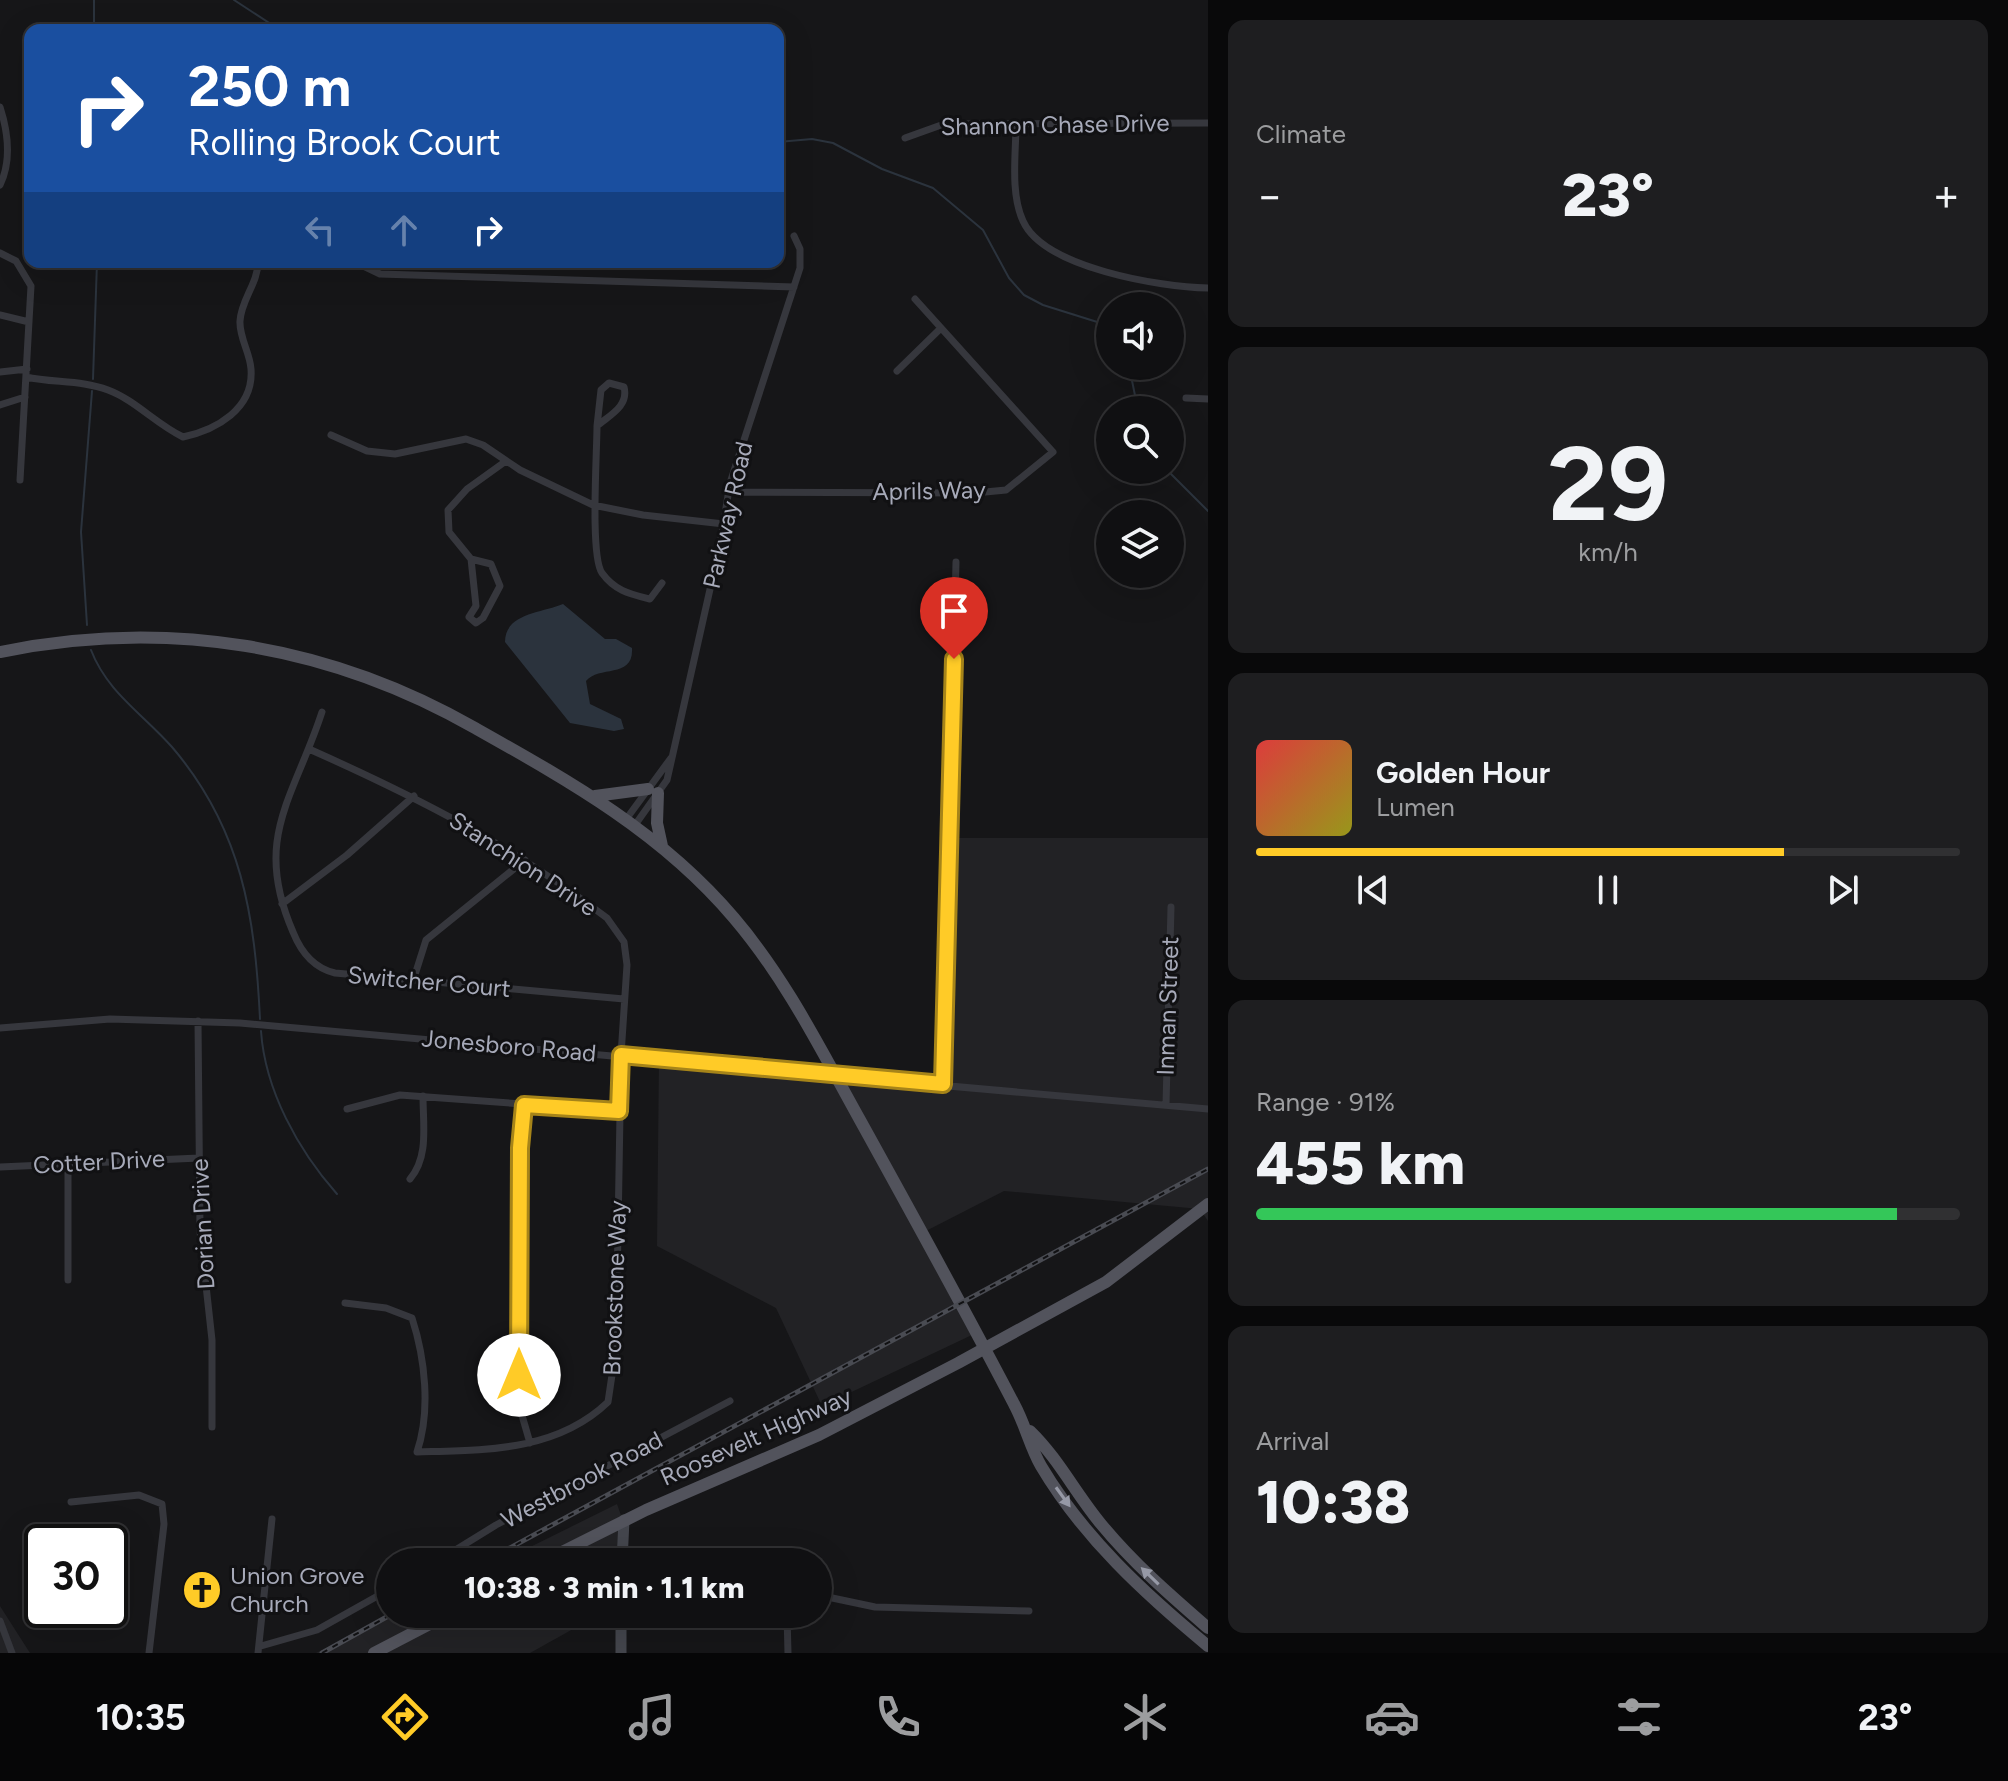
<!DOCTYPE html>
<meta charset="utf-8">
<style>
body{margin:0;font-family:Figtree,sans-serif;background:#1e1e20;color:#f1f3f6;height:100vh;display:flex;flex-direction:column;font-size:30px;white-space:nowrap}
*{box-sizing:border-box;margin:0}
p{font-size:26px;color:#9c9d9f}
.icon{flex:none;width:44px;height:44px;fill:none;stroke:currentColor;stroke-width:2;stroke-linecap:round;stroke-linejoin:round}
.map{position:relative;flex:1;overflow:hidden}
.sheet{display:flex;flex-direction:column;gap:20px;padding:20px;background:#09090a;width:800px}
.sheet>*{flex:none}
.guide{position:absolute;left:24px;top:24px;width:760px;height:244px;border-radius:16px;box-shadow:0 8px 32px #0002,0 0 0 2px #303032;background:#1a4fa0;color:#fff;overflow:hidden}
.buttons{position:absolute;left:1096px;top:292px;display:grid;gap:16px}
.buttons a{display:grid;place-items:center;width:88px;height:88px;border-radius:50%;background:#101012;box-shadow:0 8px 32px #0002,0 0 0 2px #303032;font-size:40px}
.speed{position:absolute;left:24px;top:1524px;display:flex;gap:16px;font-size:40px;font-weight:700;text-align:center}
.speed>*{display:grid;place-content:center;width:104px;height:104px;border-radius:50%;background:#101012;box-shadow:0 8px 32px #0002,0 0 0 2px #303032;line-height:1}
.speed .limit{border:4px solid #111;border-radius:12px;background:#fff;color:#111}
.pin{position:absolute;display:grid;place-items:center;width:68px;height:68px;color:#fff;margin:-82px -34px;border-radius:50% 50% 50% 0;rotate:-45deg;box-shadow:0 0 8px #0007}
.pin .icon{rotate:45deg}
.me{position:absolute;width:88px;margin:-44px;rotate:0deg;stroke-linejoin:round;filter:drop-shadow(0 0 6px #0008)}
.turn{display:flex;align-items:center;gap:28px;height:168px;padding:0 32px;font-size:36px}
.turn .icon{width:104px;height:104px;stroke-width:2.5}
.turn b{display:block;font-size:56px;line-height:68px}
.lanes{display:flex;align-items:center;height:76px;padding:0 32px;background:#0003;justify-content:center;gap:40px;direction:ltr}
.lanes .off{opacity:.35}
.big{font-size:60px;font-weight:800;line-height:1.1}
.sheet .tile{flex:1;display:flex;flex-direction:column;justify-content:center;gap:12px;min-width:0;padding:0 28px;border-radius:16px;background:#1e1e20}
.sheet .dial{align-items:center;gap:0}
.dial b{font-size:104px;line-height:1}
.song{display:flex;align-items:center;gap:24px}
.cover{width:96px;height:96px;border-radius:12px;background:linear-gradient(135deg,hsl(0 70% 55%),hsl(60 70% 35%))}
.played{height:8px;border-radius:4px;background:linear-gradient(90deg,#ffcb27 75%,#303032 75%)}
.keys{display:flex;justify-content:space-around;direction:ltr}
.heat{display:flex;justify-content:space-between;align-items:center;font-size:44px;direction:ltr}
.charge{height:12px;border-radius:6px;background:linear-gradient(90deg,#34c759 91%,#303032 0)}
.trip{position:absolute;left:376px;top:1548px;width:456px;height:80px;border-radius:40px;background:#101012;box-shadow:0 8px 32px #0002,0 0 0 2px #303032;font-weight:800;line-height:80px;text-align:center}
.tab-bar{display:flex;height:128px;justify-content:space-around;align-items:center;background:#060607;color:#9c9d9f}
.tab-bar .icon{width:56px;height:56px}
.tab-bar .selected{color:#ffcb27}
.tab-bar b{font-size:36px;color:#f1f3f6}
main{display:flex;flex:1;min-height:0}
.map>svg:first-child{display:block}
.built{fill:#222225}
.water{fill:#2b333d}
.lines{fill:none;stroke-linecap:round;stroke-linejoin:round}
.stream{stroke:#2b333d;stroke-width:2}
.street{stroke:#36373d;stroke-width:7}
.secondary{stroke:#44464d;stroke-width:11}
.primary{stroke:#52535c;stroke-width:12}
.rail-casing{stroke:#494b52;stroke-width:5}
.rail{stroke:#111113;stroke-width:2;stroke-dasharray:6;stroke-linecap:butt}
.oneway{fill:#9699a6}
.route-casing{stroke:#a68419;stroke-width:20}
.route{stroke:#ffcb27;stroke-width:14}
.labels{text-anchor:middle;stroke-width:6;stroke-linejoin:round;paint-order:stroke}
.street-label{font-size:24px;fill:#a7aab9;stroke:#111113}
.poi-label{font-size:24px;fill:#a7aab9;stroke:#111113;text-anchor:start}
</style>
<main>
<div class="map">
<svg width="1208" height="1653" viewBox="0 0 1208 1653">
<rect width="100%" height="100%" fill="#161618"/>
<path class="built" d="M946,838H1208V1221L1200,1209L1004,1191L922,1233L974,1334L822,1406L776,1308L657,1246L659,1057L822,1074L937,1081Z
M617,1504L624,1524L623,1562H500Z
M0,1606L30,1653H0Z
M395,1614H600L530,1653H316Z"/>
<path class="water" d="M563,604L605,639H616L632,648C634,679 599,665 586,681L590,704L621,719L624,729L614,731L570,723L505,642C505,613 542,613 563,604Z"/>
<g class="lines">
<path class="stream" d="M94,0V30
M234,0L280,30
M778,142L812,139L833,143L882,169L933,188L983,230L1009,278L1024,295L1043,305L1110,326
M1129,366L1138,410
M93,379L97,262
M1167,470L1208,511
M87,625L81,532L92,391
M91,650C107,692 143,714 172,747C242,829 255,916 260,1019
M261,1031C265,1090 298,1150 337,1194"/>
<path class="street" d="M0,107C8,132 12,160 0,185
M1016,123C1016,153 1010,193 1023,221C1044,268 1160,287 1208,288
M905,138L944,124L1208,123
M0,253L16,261L31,286L20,480
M355,262L380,274L794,287
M0,315L29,322
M897,371L941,328
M0,372L27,369
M26,377C53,383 82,380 108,390C135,400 156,424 183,437C216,430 254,409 251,369C250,353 239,337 240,321C241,300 258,283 258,262
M609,383L624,387C629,406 610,415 597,426L601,390Z
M1186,398L1208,399
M0,405L25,397
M597,426C597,453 590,556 602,573C615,591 630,594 650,599L662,583
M331,435L367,451L395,454L466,439L483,445L520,470L593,505L643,515L724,524
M729,492L975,493L1006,490L1053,452L915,299
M471,559L491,564L500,586L483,618L476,623L469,617L476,606Z
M471,559L449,532L448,510L467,489L506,461
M322,712C294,798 252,838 293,932C301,952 313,968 335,973L624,999
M309,749C419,798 511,845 607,918L624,942L627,965L621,1055L616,1348L608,1402C556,1452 484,1450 417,1452C431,1411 425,1358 412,1318L386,1308L345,1303
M627,818L671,758
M635,825L667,780L720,545L730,483L800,268V249L794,236
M282,904L347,855L414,796
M413,981L426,940L525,860
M198,1021L200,1231L212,1340V1427
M0,1028L110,1019L240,1023L1208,1109
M943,1084L956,562
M524,1105L520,1148L519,1405L530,1443
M1166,1105L1171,907
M347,1109L400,1095L619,1111
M0,1167L199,1158
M410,1179C429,1157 423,1125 423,1096
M68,1280V1163
M71,1502L139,1495L162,1504L164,1524L149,1653
M436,1562L496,1525L730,1401
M818,1595L875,1607L1029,1611
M787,1614L788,1653
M0,1621L12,1653
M261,1646L317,1630L390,1589
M258,1653L272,1519"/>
<path class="secondary" d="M622,1562L624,1520
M621,1653V1614"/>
<path class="primary" d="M0,652C166,618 328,644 475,728C571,782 662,833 734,918C786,979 821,1050 860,1120C912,1214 964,1308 1014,1404C1025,1424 1030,1447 1041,1466C1083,1537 1145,1594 1208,1646
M658,793L657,823L662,846
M595,796L648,789
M1030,1431C1058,1458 1076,1494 1101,1524C1133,1563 1170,1595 1208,1628
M542,1562L646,1510L819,1435L958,1363L1106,1282L1208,1204
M374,1653L449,1614"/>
<g class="rail-casing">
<path id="rail" d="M484,1562L1208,1169
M322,1653L392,1614"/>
</g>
<use href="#rail" class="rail"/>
</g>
<defs><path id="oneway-solid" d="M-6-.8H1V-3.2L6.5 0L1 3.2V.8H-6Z" transform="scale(2)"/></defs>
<g class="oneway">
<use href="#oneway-solid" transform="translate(1063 1497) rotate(54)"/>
<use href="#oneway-solid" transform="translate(1150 1576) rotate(-136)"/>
</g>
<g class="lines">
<g class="route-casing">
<path id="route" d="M519,1375L520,1148L524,1105L619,1111L621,1055L943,1084L954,659"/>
</g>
<use href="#route" class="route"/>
</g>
<defs>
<g id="church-disc" transform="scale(2)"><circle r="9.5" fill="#ffcb27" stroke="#111113"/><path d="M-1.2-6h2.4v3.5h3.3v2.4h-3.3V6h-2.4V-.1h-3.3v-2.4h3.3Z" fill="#111"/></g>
</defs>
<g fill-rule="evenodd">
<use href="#church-disc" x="202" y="1590"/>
</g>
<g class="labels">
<g class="street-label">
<text transform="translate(1055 125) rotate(-1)" y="8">Shannon Chase Drive</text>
<text transform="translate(929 491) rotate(-1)" y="8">Aprils Way</text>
<text transform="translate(728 515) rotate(-77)" y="8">Parkway Road</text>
<text transform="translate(523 864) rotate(33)" y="8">Stanchion Drive</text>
<text transform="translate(429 982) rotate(5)" y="8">Switcher Court</text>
<text transform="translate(1168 1006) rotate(-88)" y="8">Inman Street</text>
<text transform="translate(509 1046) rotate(5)" y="8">Jonesboro Road</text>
<text transform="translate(99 1162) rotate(-3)" y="8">Cotter Drive</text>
<text transform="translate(203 1224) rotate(-93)" y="8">Dorian Drive</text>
<text transform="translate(615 1288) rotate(-88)" y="8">Brookstone Way</text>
<text transform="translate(756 1437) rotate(-24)" y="8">Roosevelt Highway</text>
<text transform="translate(582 1480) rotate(-28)" y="8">Westbrook Road</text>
</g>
<g class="poi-label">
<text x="230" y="1584">Union Grove<tspan x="230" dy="28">Church</tspan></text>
</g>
</g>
</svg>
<div class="buttons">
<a><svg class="icon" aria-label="sound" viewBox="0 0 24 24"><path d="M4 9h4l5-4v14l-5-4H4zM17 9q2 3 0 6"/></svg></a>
<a><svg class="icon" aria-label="search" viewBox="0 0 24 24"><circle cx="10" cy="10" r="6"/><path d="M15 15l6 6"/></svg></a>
<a><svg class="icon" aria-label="layers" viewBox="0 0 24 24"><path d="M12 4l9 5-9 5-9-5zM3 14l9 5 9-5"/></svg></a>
</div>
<div class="speed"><div class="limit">30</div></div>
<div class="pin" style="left:954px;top:659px;background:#d93025"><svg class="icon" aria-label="arrive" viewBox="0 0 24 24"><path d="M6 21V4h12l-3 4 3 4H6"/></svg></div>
<svg class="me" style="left:519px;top:1375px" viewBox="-20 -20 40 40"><circle r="19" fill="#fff"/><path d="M0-13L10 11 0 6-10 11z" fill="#ffcb27"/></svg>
<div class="trip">10:38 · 3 min · 1.1 km</div>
<div class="guide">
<div class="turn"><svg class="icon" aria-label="right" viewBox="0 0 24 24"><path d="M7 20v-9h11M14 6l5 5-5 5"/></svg><div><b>250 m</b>Rolling Brook Court</div></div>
<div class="lanes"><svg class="icon off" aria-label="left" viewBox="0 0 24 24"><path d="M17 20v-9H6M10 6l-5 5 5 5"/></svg><svg class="icon off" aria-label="ahead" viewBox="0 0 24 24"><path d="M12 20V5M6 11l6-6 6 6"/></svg><svg class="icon" aria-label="right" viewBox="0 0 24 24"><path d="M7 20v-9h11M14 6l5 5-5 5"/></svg></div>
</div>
</div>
<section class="sheet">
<div class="tile"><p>Climate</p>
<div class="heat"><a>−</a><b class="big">23°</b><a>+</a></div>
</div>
<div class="tile dial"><b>29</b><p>km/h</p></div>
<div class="tile">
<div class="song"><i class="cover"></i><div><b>Golden Hour</b><p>Lumen</p></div></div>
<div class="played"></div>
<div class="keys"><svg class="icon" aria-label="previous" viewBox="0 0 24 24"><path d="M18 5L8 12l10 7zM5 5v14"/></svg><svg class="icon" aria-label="pause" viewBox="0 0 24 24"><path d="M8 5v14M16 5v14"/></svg><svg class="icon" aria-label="next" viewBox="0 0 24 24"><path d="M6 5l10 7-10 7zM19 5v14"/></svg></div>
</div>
<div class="tile"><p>Range · 91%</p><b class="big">455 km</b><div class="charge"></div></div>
<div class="tile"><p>Arrival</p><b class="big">10:38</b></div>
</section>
</main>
<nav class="tab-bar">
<b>10:35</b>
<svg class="icon selected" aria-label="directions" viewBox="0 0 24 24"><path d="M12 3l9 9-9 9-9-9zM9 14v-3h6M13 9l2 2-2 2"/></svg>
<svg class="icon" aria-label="music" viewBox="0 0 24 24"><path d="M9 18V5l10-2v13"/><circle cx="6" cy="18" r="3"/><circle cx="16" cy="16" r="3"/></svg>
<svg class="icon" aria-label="phone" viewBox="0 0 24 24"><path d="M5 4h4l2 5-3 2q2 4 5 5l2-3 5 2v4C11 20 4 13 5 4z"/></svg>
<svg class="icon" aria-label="climate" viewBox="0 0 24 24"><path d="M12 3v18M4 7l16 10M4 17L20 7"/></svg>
<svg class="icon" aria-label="car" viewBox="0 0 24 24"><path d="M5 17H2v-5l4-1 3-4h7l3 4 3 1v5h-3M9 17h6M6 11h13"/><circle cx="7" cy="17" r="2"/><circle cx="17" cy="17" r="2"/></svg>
<svg class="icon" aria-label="filters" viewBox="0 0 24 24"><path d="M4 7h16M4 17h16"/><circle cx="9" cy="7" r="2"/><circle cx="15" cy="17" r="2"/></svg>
<b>23°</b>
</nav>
